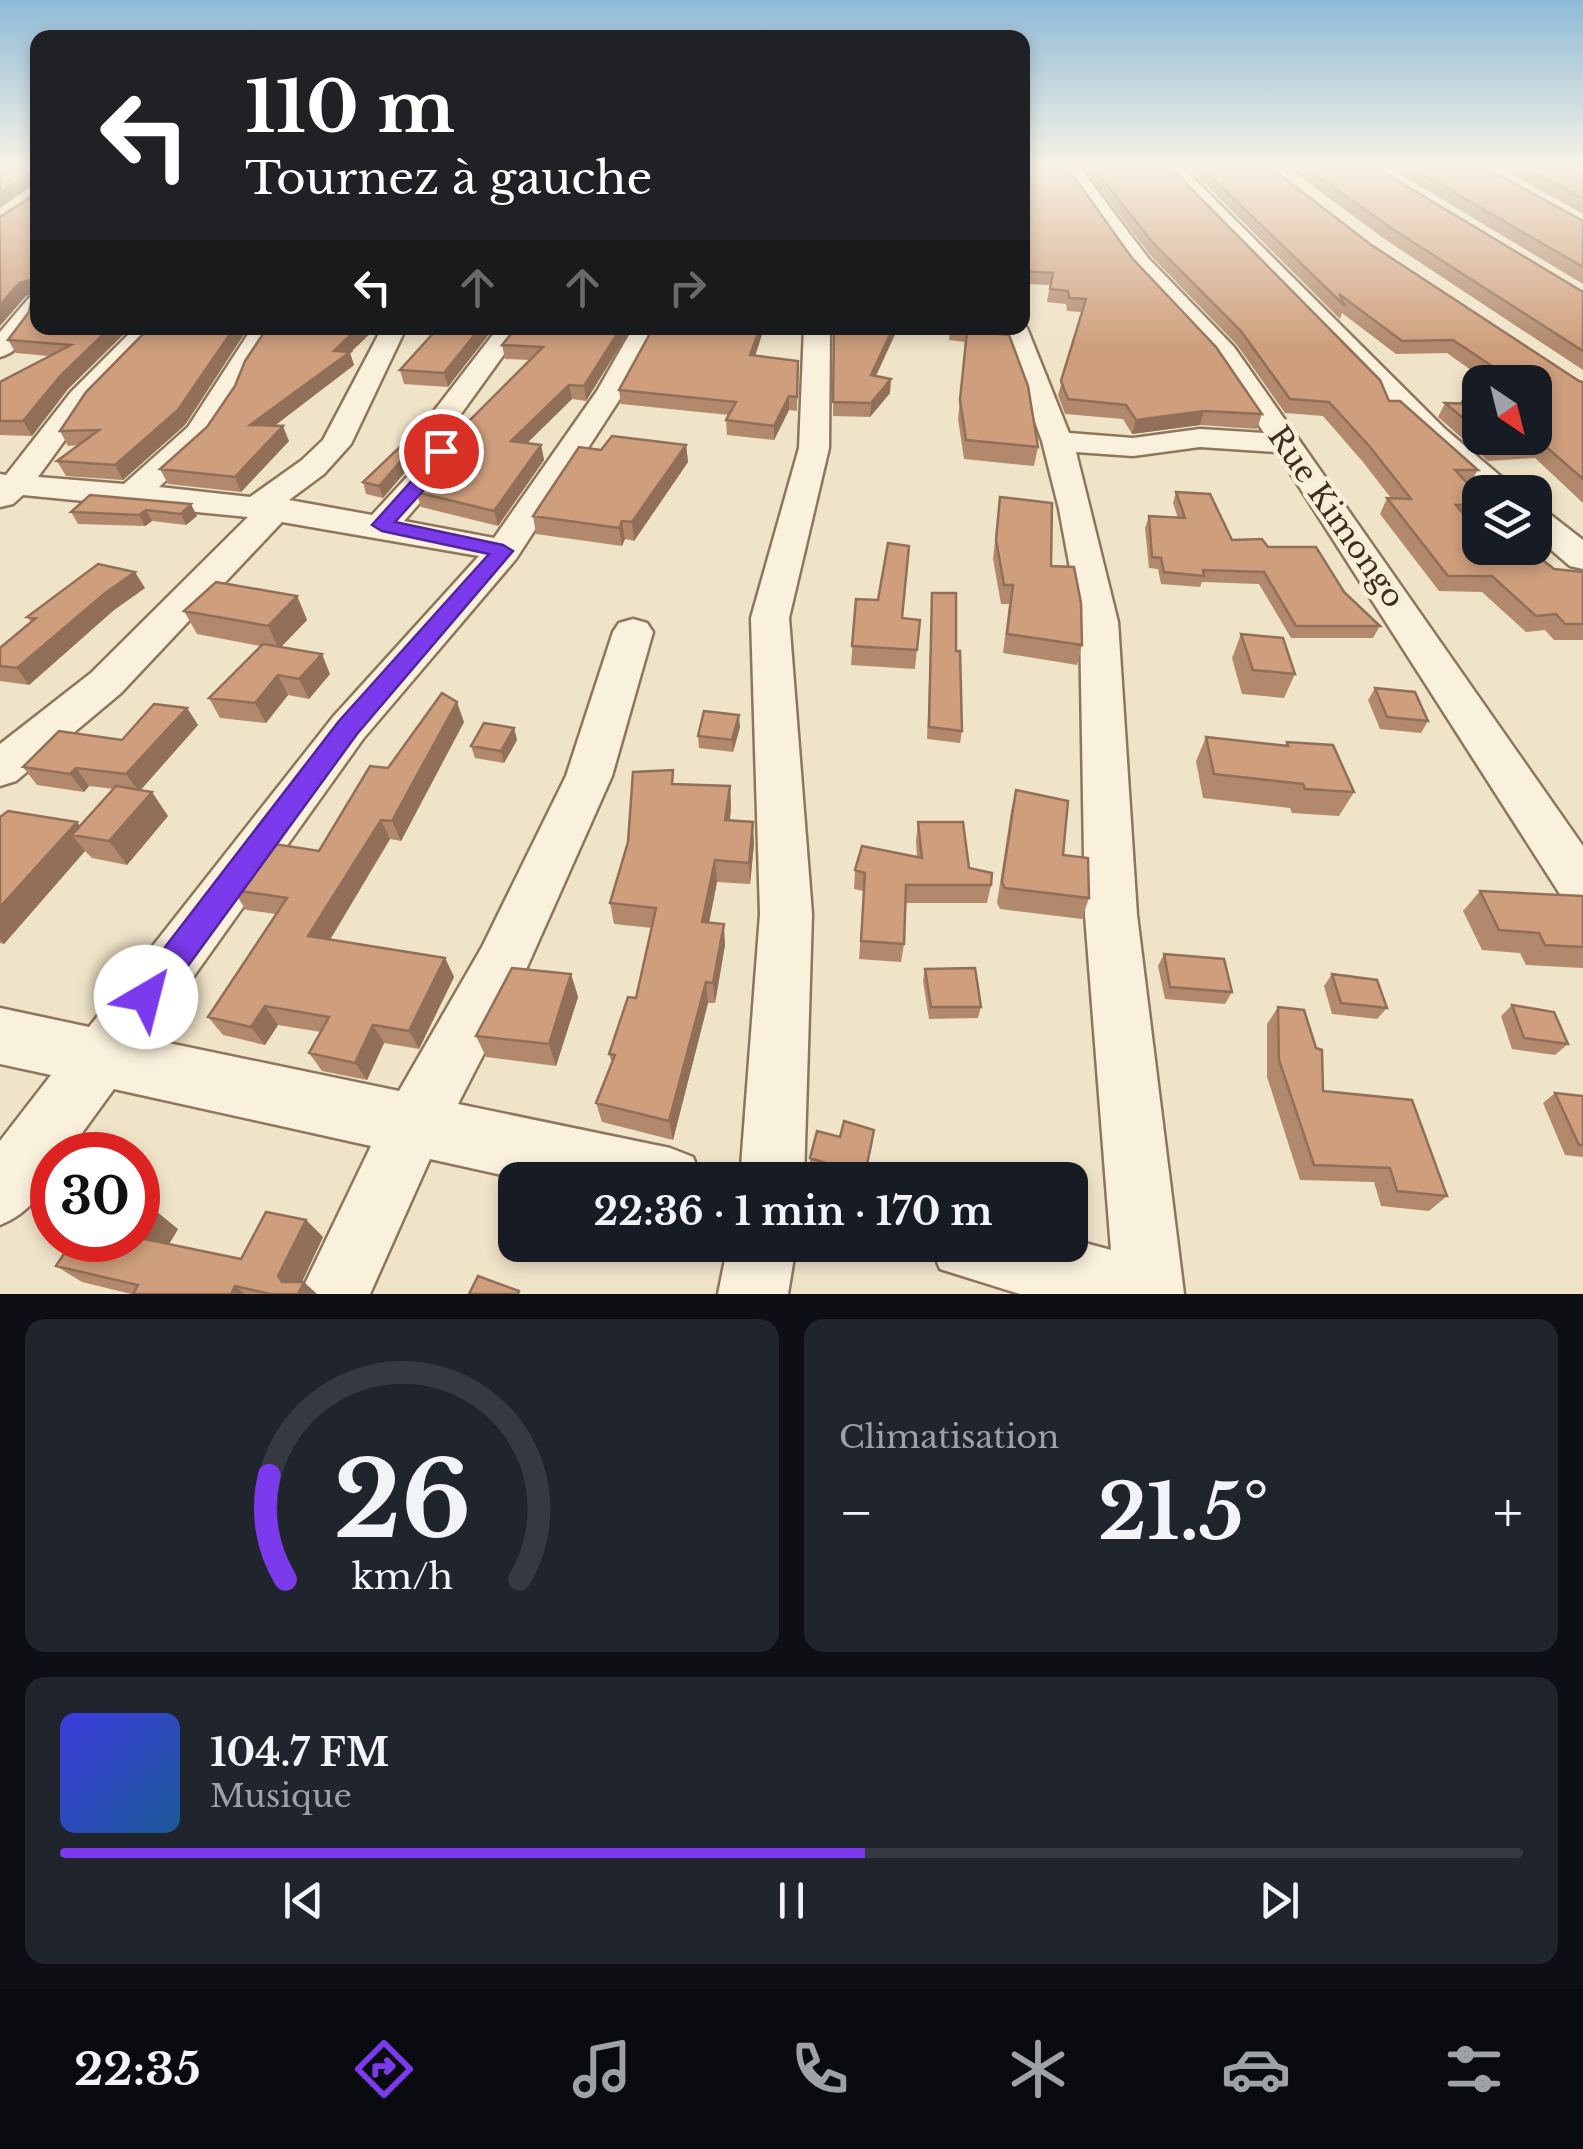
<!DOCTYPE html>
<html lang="fr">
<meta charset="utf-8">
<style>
body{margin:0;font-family:"Libre Baskerville",serif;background:#20242c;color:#f1f3f6;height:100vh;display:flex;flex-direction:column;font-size:38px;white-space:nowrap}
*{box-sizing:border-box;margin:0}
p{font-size:32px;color:#9ea1a6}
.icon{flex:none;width:55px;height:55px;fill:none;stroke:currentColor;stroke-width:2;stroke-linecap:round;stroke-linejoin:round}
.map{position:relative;height:1294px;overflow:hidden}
.sheet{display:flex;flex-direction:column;gap:25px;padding:25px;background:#0d0f14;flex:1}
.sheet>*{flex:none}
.top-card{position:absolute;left:30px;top:30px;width:1000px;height:305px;border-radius:20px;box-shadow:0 5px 15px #0003;background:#202124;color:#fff;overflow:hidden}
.needle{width:65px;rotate:145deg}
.fabs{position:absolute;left:1462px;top:365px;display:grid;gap:20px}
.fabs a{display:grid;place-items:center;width:90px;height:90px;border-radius:20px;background:#171b24;box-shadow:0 5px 15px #0003;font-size:50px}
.speed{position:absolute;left:30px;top:1132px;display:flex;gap:20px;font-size:50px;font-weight:700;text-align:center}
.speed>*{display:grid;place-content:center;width:130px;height:130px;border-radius:50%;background:#171b24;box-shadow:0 5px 15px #0003;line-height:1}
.speed .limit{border:15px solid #d22;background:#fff;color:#111}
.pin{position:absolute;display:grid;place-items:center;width:85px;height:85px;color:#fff;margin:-42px;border:5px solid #fff;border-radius:50%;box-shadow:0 2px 10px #0007}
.me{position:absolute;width:110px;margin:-55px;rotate:37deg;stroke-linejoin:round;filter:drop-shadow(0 0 8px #0008)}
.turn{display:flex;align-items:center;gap:35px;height:210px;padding:0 50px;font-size:45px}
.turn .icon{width:130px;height:130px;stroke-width:2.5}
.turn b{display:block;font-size:70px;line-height:85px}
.lanes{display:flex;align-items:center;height:95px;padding:0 50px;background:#0003;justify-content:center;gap:50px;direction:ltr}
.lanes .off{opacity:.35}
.big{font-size:75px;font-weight:700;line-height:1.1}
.sheet .card{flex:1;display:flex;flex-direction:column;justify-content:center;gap:15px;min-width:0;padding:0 35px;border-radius:20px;background:#20242c}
.sheet .dial{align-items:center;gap:0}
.dial svg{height:260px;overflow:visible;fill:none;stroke:#363941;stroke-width:7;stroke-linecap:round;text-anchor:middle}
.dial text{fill:#f1f3f6;stroke:none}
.song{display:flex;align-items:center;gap:30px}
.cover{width:120px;height:120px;border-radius:15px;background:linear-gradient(135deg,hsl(240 70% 55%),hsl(210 70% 35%))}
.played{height:10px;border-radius:5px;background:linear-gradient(90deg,#7c3aed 55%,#363941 55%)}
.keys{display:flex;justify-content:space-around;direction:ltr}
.heat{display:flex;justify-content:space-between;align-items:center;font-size:55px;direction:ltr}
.sheet .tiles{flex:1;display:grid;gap:25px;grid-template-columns:1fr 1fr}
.card:last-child{grid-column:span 2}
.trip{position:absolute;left:498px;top:1162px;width:590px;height:100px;border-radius:20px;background:#171b24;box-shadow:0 5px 15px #0003;font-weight:700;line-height:100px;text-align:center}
.tabs{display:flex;height:160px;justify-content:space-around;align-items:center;background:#090b0e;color:#9ea1a6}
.tabs .icon{width:70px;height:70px}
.tabs .selected{color:#7c3aed}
.tabs b{font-size:45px;color:#f1f3f6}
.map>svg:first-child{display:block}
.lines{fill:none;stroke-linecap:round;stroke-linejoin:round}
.minor-casing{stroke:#8d765c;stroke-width:5}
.minor{fill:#faf1dc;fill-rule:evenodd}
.wall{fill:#b2896c}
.shaded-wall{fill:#916f58}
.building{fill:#cf9f7d;stroke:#916f58;stroke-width:2.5}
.route{fill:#7c3aed;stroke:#51269a;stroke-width:2.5}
.labels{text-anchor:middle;stroke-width:9;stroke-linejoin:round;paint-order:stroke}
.street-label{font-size:30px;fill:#3d2e20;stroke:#f7eed8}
</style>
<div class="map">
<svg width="1583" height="1294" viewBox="0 0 1583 1294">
<rect width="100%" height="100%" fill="#f0e4c8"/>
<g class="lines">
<g class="minor-casing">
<path id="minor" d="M1059,164H1077L1148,258L1234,347L1583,846V909L1565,902L1277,452L1200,447L1133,456L1076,452L1118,622L1137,915L1184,1294H1020L940,1269L930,1245H1070V1239L1111,1250L1085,915L1080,622L1059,509L1042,441L1001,328H1022V322L1027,328L1069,433L1133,438L1200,429L1264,433L1215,358L1132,268Z
M1159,164H1179L1445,429L1519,492H1484L1423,441Z
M38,296C38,319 25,351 0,357V332L29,298Z
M135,328H162L91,404L38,477L124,484L188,427L252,328H276L247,373L238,398L210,439L159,487L250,497L302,460L323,440L382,328H406L351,444L324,474L289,500L372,515L418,465L425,451L421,435L434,411L498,328H523L458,418L451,435L457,451L443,476L404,521L494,538L597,391L633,328H658L625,391L516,559L363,739L149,1039L399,1091L482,947L566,776L613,632L619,623L633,619L647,623L653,632L612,776L520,983L458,1104L670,1148L693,1157L702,1180H525L430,1159L370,1294H300L371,1146L114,1089L66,1155H52C52,1188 29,1213 0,1225V1141L51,1075L0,1064V1008L89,1027L333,717L479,556L282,522L121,693L16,781L0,786V744L91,673L248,517L23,495L13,504L0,507V474L6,475L71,392Z
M804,328H830L829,448L789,618L812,914L804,1180H740L760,914L751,618L799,448Z
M1535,509L1547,512L1583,540V569L1570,566L1535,536Z
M728,1245H796L788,1294H718Z"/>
</g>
<use href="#minor" class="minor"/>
</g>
<path class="wall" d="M38,164V328H130L68,389L32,436L0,435V382L49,356L16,353L8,340L29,312L33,294L26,296L35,183L0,208Z
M1022,164L1132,258L1262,414L1257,429L1200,425L1132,434L1123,419L1065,414L1058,395L1082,312L1067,311L1066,304L1047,302L1050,285L1022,284Z
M1080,164H1167L1389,401L1478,470L1469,485L1480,497V517L1478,520H1469L1500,556L1554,569L1583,572V640H1554L1545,630L1526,632L1482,592L1439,591L1380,514L1387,498H1391L1363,462L1323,416L1285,413L1237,345L1151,256Z
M1185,164H1266L1370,244L1579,381L1583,382V503L1535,458L1488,461L1438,417L1445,403H1460L1467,389L1480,388V438H1535V382H1488L1447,353L1396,354L1342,313L1340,319Z
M1283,164H1370L1583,292V370L1386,240Z
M1383,164H1479L1583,221V284Z
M1494,164H1583V214Z
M149,328H248L185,425L123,480L66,476L57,461L78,445L68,446L60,431Z
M438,328L448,387L404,384L400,370Z
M631,328L586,401L572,399L527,443L541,445L544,460L498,526L421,507L416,492L530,360L505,359L502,345Z
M653,328H764L755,356L798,361L797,411L789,410L774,440L727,435L726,420L729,415L621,404L619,390Z
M834,328L890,393L870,417L833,416Z
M899,328H980L979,332L1038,447L1034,466L964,459L958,419L966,342L949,340L950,330Z
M350,353L354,365L274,426L289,441L241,492L168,484L160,469L207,427L235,386Z
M686,445L688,462L634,541L625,539L622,546L536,534L533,516L601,450Z
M414,446L418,457L383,498L366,494L363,482Z
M1176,492L1232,540L1268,547L1344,592L1380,626L1373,638H1291L1259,584L1202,582L1200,587L1161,584L1158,569L1149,568L1145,528L1149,516L1178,518L1173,503Z
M90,495L197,516L186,525L152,521L145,526L78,524L71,512Z
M1000,497L1051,566L1082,645L1077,665L1003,653L1009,604H1001L993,559Z
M145,588L114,610L29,685L0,681V648L31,622L27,617Z
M932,593L956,651L962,731L960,743L927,739Z
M297,596L307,620L281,647L330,674L309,699L288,695L266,723L220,718L209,698L260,646L197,634L184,611Z
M856,599L878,600L902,618L920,620L915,669L851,665Z
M1241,634L1295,674L1284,698L1242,694L1232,658Z
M1375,688L1428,721L1421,733L1380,729L1368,700Z
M187,708L198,725L140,790L168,816L127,865L92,858L85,851L4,944L0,943V817L77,822L80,826L114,789L89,786L84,792L37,785L23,767L122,740Z
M464,722L401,841L390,839L330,940L445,958L454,977L419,1049L384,1043L367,1080L322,1071L309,1053L321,1032L278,1025L265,1045L223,1035L208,1017L276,914L246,910L233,890L319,851L388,768Z
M740,727L733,752L699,748L698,736Z
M514,728L517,740L504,763L475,758L471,746Z
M1206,737L1285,745L1287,742L1354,792L1339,816L1292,813L1290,808L1203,798L1196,761Z
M675,784L730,786L731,808L730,820L754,844L750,884L717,882L709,922L725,945L715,1003H708L673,1140L602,1122L596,1103L612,1063L609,1054L636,998L652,928L614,924L610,903Z
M1016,790L1063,855L1089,898L1082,919L1000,909L997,903L1011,811Z
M918,822L969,868L991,885L987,903H905L904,944L901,962L859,959L864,891L854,889L855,870L917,857L916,841Z
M1480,891L1583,896V968L1526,965L1520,953L1482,950L1463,911Z
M1164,954L1232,992L1225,1004L1165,999L1158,966Z
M925,969L981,1007L978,1018L929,1019L923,981Z
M571,974L578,997L556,1066L486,1057L476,1036Z
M1332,974L1387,1008L1377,1019L1332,1014L1324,986Z
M1512,1005L1568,1044L1555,1055L1512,1049L1501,1016Z
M1278,1007L1323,1091L1447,1196L1429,1211L1381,1206L1374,1182L1300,1180L1267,1077V1024Z
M1555,1093L1583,1096V1157L1565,1155L1543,1103Z
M840,1137L873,1140L864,1180H849L810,1168V1158Z
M306,1220L323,1237L302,1282L317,1294H131L82,1282L56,1266L178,1229L169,1244L241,1259Z"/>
<path class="shaded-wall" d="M31,172L36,183L0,208V193Z
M31,280L37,292L26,296L0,326V305L19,283Z
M110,328H130L68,389L32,436L23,421L61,375Z
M234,328H248L185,425L123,480L115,465Z
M358,328H376L350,353L354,365L256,440L250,425L334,351Z
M480,328H494L448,387L444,373Z
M621,328H631L586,401L584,386Z
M760,328H764L751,369L750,355Z
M893,328H898L870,389L871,375Z
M891,379L890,393L870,417L871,403Z
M569,385L572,399L514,456L511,441Z
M789,396V410L774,440V426Z
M1204,411L1200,425L1132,434L1136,420Z
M283,426L289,441L241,492L235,477Z
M541,445L544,460L498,526L494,511Z
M686,445L688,462L634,541L632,522Z
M414,446L418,457L383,498L379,486Z
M191,504L197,516L186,525L181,514Z
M146,510L152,521L145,526L139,515Z
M622,521L625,539L622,546L619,528Z
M135,572L145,588L114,610L29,685L17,668L104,594Z
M297,596L307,620L279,649L268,626Z
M322,654L330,674L309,699L299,679Z
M278,675L288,695L266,723L255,703Z
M457,702L464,722L401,841L392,821Z
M187,708L198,725L139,792L126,774Z
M739,715L740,727L733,752L732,740Z
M514,728L517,740L504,763L501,751Z
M76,768L89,786L84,792L70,774Z
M730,786L731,808L727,841L725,820Z
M152,792L168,816L127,865L109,841Z
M381,820L390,839L320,956L308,936Z
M77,822L89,837L72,835L85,851L4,944L0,939V907Z
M753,822L754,844L750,884L749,863Z
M715,860L717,882L705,943L702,922Z
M724,924L725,945L715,1003L713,983Z
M445,958L454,977L419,1049L409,1031Z
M571,974L578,997L556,1066L549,1044Z
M706,982L708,1003L673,1140L669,1121Z
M265,1006L278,1025L265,1045L251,1027Z
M373,1025L384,1043L367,1080L355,1063Z
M156,1211L178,1229L162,1256L139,1238Z
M306,1220L323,1237L297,1292L304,1282L317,1294H296L282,1282L278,1276Z
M235,1286L245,1294H231Z"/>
<path class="building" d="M0,164H38V328H110L61,375L23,421H0V382L71,345L8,340L29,312L35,284L31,280L19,283L0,305V217L35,194L36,173L31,172L0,193Z
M1022,164H1065L1132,258L1216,347L1262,414L1204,411L1136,420L1126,405L1068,399L1061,381L1086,299L1069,298L1068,291L1050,289L1053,273L1022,271Z
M1090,164H1167L1380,380L1389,401H1400L1478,470H1455L1480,497V505H1456L1480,533V548H1492L1500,556H1538L1554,569L1583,572V624H1565L1556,614L1536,616L1492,576H1448L1387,498L1411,499L1370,447L1329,402L1290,399L1241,331L1154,244Z
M1198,164H1266L1370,244L1579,381L1583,382V479L1543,444L1496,446L1486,438H1535V382H1516L1453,340L1402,341L1339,294L1345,306Z
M1301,164H1370L1583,292V351L1391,228Z
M1405,164H1479L1583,221V267Z
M1518,164H1583V199Z
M149,328H234L178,410L115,465L57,461L99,430L60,431L86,392Z
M267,328H358L334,351L350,352L250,425L283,426L235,477L160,469L207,427L235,386L245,361Z
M438,328H480L444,373L400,370Z
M516,328H621L584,386L569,385L511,441L541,445L494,511L416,492L442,463L456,434L543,347L502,345Z
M653,328H760L750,355L798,361L797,397L789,396L774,426L726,420L736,402L619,390Z
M834,328H893L871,375L891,379L871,403L833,402Z
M954,328H978L977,330Z
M967,331L1009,335L1028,386L1038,447L966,440L960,400Z
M1480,388V399L1467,389Z
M1445,403L1480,404V432Z
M612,436L686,445L632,522L622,521L619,528L533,516L579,447L601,450Z
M402,445L414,446L379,486L363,482Z
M1176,492L1210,494L1232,540L1262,539L1268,547H1316L1344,592L1380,626H1296L1264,572L1203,570L1204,576L1164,572L1161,558L1152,557L1149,516L1185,518Z
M90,495L191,504L181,514L146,510L139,515L71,512Z
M1000,497L1052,503L1051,566L1074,567L1081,603L1082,645L1007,634L1013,585H1004L996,540Z
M888,543L909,546L902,618L920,620L917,650L852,646L856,599L878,600Z
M98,564L135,572L104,594L17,668L0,666V648L36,618L27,617Z
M216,582L297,596L268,626L184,611Z
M932,593H956V651H960L962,731L929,727Z
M1241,634L1283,638L1295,674L1253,670Z
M263,644L322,654L299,679L278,675L255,703L209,698Z
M1375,688L1415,692L1428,721L1387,717Z
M442,693L457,702L392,821L381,820L308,936L445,958L409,1031L373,1025L355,1063L309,1053L329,1017L265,1006L251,1027L208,1017L287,898L233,890L268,843L319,851L370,766L388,768Z
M154,704L187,708L126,774L76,768L70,774L23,767L59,731L122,740Z
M704,711L739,715L732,740L698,736Z
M484,723L514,728L501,751L471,746Z
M1206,737L1288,746L1287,742L1333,745L1354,792L1305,789L1303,784L1214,774Z
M673,770L672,784L730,786L725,820L753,822L749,863L715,860L702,922L724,924L713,983L706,982L669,1121L596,1103L615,1055L609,1054L628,997L636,998L656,908L610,903L628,842L633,772Z
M116,786L152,792L109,841L72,835Z
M1016,790L1068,801L1063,855L1088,858L1089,898L1005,888L1002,882Z
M8,811L77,822L0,907V817Z
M918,822H963L969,868L992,873L991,885H906L904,944L861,941L865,873L855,870L862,846L922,858Z
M1480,891L1583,896V947L1545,945L1539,933L1499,930Z
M1164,954L1224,959L1232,992L1170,987Z
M512,968L571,974L549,1044L476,1036Z
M975,968L981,1007H931L925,969Z
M1332,974L1377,980L1387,1008L1341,1003Z
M1512,1005L1554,1012L1568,1044L1524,1038Z
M1278,1007L1304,1010L1316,1048L1322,1050L1323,1091L1412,1100L1447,1196L1397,1191L1390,1168L1314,1165L1279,1060Z
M1555,1093L1583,1096V1145H1579Z
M844,1121L874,1130L865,1175L810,1158L817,1131L840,1137Z
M138,1207L156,1211L139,1238L241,1259L266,1212L306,1220L278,1276L282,1282H304L298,1294H270L235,1286L231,1294H133L138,1285L56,1266L73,1240H138Z
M478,1276L519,1291L518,1294H469Z"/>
<linearGradient id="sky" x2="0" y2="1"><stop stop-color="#8fbad6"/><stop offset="0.48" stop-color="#f8f3e6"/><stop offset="1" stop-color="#f8f3e6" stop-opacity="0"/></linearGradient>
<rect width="1583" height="345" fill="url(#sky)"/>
<path class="route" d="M441,446L450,451L439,473L395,522L503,545L513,551L357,734L158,1007L146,1012L135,1007L131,997L135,986L339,721L489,554L382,531L372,525L424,467L435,447Z"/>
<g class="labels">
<g class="street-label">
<text transform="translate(1336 517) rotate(55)" y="10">Rue Kimongo</text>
</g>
</g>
</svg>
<div class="fabs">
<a><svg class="needle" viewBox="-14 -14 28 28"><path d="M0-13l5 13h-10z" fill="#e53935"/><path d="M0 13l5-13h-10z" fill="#9ea1a6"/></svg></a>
<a><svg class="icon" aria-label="layers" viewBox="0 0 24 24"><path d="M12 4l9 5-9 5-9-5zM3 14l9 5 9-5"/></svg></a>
</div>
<div class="speed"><div class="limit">30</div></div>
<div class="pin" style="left:441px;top:451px;background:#d93025"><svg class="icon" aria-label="arrive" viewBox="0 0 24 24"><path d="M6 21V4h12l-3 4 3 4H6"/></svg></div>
<svg class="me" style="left:146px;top:997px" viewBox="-20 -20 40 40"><circle r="19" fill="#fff"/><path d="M0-13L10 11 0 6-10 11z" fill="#7c3aed"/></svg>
<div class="trip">22:36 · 1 min · 170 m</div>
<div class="top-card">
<div class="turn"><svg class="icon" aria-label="left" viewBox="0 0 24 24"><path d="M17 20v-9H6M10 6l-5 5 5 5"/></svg><div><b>110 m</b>Tournez à gauche</div></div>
<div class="lanes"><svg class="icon" aria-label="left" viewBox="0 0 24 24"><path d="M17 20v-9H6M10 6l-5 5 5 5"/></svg><svg class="icon off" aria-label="ahead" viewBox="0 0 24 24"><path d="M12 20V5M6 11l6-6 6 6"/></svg><svg class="icon off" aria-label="ahead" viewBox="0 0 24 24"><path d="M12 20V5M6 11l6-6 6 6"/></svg><svg class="icon off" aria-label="right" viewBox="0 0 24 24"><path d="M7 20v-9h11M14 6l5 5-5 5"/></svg></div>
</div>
</div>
<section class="sheet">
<div class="tiles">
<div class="card dial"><svg viewBox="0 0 100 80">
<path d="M14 69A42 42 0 1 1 86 69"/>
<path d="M14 69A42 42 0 0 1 9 37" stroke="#7c3aed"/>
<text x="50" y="56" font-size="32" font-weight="700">26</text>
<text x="50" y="72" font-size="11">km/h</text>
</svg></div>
<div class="card"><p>Climatisation</p>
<div class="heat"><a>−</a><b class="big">21.5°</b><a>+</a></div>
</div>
<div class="card">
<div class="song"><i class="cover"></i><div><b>104.7 FM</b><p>Musique</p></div></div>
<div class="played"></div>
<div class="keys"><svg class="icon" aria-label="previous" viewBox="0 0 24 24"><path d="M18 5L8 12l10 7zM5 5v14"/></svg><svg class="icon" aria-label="pause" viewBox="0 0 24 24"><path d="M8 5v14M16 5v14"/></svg><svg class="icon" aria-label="next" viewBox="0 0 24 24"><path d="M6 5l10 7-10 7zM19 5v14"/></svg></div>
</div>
</div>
</section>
<nav class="tabs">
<b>22:35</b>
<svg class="icon selected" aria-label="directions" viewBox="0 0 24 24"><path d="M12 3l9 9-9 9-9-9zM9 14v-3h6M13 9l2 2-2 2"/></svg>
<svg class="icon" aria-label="music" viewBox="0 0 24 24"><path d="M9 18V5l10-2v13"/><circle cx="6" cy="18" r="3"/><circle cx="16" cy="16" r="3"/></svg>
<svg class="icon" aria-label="phone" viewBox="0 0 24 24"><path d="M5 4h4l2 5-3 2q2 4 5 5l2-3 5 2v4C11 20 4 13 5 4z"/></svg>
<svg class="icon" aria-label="climate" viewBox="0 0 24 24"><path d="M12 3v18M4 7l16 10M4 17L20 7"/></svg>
<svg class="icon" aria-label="car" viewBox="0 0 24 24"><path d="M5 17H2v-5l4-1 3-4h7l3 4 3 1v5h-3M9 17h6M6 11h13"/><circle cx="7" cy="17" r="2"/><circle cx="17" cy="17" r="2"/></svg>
<svg class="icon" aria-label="filters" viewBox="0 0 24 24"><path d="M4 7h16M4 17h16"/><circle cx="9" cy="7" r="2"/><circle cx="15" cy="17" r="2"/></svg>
</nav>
